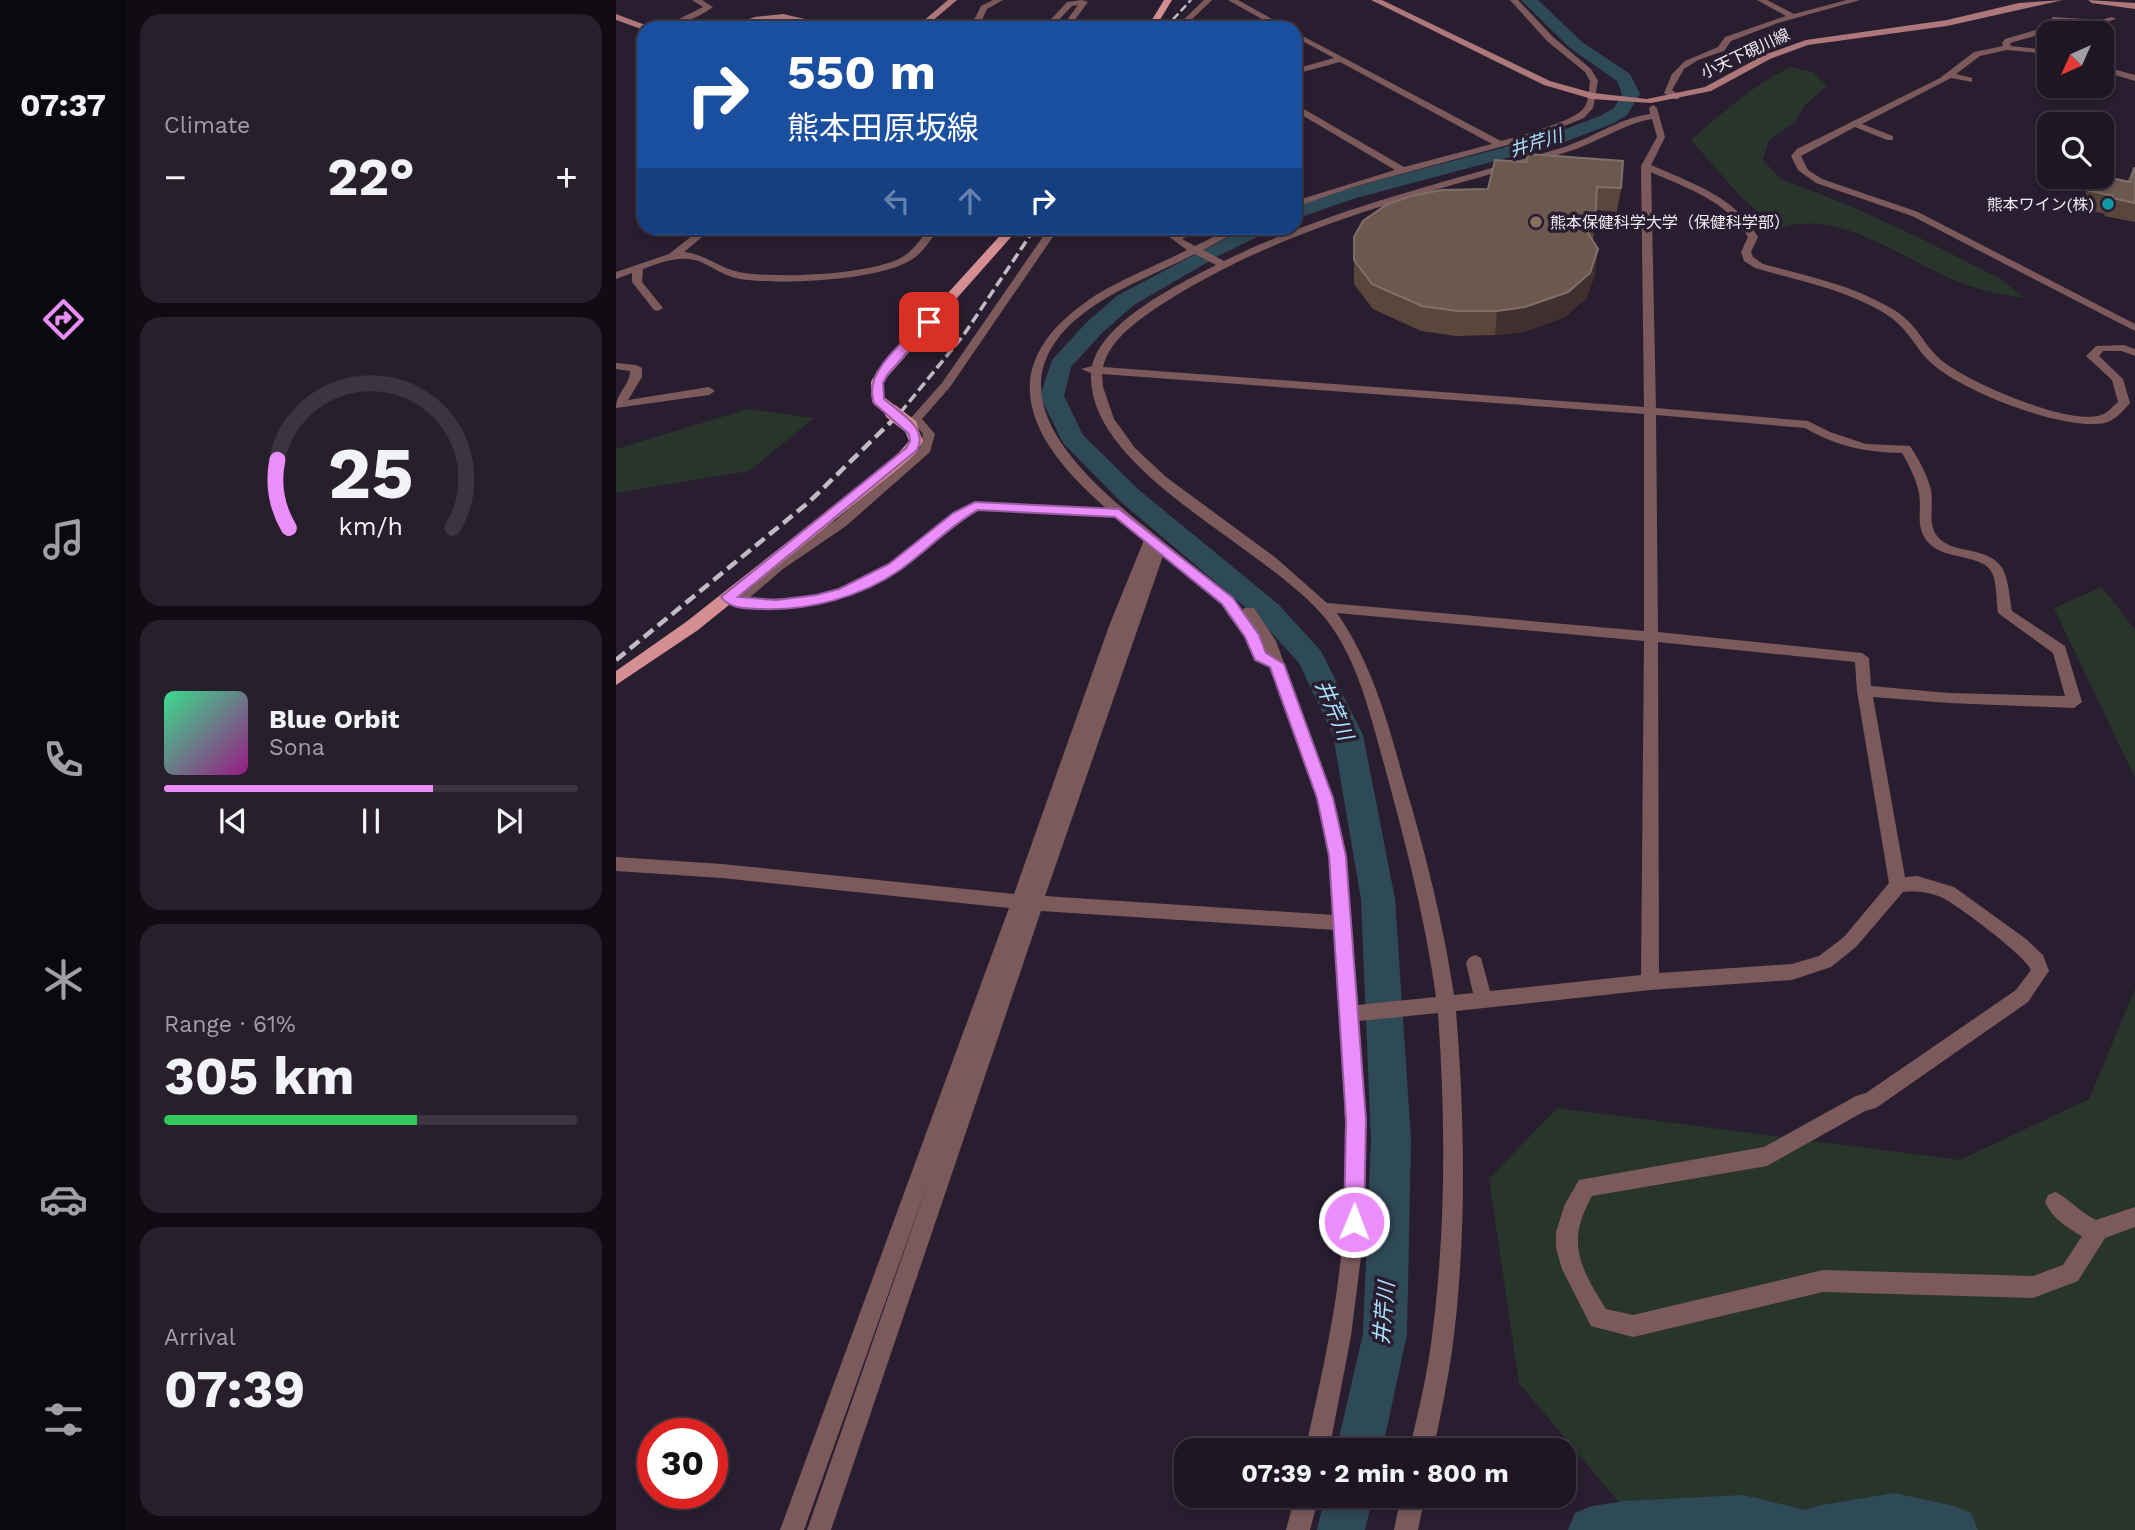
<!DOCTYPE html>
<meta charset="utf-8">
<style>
body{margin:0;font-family:"Work Sans","Noto Sans JP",sans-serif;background:#271f2c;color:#f1f3f6;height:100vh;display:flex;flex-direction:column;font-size:26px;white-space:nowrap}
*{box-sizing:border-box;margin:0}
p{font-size:23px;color:#a19fa6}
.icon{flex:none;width:38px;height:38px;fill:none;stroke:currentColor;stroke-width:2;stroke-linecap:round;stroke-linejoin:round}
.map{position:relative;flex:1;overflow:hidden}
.drawer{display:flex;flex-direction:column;gap:14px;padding:14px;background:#110c14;width:490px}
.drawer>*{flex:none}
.banner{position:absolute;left:21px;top:21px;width:665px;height:214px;border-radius:21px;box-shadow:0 4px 10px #0003,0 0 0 2px #3c3541;background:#1a4fa0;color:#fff;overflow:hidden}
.needle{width:46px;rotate:225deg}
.fabs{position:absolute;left:1421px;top:21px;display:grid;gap:14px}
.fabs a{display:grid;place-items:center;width:77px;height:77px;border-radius:14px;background:#1f1624;box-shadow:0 4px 10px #0003,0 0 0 2px #3c3541;font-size:35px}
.speed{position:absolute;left:21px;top:1418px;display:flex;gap:14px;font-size:35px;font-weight:700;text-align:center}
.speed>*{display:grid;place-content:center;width:91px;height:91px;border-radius:50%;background:#1f1624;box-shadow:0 4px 10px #0003,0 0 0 2px #3c3541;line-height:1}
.speed .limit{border:10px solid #d22;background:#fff;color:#111}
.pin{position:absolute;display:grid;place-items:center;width:60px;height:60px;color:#fff;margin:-30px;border-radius:14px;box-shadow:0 4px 10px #0006}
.me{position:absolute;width:77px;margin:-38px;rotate:1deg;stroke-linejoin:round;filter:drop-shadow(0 0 5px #0008)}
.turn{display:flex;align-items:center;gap:24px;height:147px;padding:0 35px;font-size:32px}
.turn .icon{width:91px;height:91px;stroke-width:2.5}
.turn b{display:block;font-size:49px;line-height:60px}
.lanes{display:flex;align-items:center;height:66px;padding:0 35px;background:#0003;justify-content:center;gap:35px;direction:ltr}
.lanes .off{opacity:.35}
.big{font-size:52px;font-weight:700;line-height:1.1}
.drawer .card{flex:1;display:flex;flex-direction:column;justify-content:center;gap:10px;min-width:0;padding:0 24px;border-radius:21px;background:#271f2c}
.drawer .dial{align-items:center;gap:0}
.dial svg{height:182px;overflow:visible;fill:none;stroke:#3c3541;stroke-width:7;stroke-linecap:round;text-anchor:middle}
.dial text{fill:#f1f3f6;stroke:none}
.song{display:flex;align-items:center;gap:21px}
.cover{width:84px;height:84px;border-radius:10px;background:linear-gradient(135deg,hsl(150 70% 55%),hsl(310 70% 35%))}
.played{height:7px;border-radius:4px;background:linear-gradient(90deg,#eb8dfb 65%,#3c3541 65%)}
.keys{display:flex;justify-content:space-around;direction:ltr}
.heat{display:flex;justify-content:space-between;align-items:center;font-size:38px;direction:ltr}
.charge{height:10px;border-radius:5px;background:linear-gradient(90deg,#34c759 61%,#3c3541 0)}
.trip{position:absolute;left:558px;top:1438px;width:402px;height:70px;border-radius:21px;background:#1f1624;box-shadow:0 4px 10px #0003,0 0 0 2px #3c3541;font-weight:700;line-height:70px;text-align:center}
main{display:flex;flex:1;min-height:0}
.tab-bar{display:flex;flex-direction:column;width:126px;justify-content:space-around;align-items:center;background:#0c090e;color:#a19fa6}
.tab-bar .icon{width:49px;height:49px}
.tab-bar .current{color:#eb8dfb}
.tab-bar b{font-size:32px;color:#f1f3f6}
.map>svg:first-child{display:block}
.green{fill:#27352a}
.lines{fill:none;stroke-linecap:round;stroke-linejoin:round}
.river{fill:#2f4a57;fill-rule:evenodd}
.street{fill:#7c5a5b;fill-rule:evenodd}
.secondary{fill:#ae787b;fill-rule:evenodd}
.primary{fill:#d58f93;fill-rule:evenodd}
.rail-far2{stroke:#c2bac7;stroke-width:2.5;stroke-dasharray:8 3.5;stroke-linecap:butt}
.rail-far1{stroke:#c2bac7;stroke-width:3.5;stroke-dasharray:10 4.5;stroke-linecap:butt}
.rail{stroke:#c2bac7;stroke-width:4.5;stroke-dasharray:12 6;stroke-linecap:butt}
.primary-bridge-far1{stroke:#d58f93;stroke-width:12}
.primary-bridge{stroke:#d58f93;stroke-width:15}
.wall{fill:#5a473b}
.shaded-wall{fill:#402f2e}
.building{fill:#6b594f;stroke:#80706a;stroke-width:2}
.route{fill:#eb8dfb;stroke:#995ca3;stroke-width:2}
.culture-dot{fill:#0f9aa8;stroke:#291e30;stroke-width:2.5}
.education-dot{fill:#8d6e63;stroke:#291e30;stroke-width:2.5}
.labels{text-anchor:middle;stroke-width:7;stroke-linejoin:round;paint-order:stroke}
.far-street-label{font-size:16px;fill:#f2ebf7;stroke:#291e30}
.far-poi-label{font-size:16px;fill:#f2ebf7;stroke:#291e30;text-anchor:end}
.far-water-label{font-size:18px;font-style:italic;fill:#a9e2fe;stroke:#291e30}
.water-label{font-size:21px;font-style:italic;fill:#a9e2fe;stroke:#291e30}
</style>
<main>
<nav class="tab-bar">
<b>07:37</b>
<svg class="icon current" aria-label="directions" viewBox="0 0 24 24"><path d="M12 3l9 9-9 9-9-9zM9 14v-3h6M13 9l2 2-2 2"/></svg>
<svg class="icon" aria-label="music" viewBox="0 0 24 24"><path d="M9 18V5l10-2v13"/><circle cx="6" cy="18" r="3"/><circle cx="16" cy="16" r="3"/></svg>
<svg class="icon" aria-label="phone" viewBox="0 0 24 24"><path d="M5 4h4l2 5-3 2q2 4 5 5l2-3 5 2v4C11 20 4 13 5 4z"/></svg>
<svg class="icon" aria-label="climate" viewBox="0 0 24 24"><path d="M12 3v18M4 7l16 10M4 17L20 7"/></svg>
<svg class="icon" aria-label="car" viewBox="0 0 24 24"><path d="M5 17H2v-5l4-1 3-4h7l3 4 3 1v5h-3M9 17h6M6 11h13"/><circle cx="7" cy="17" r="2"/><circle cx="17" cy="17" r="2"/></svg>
<svg class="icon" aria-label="filters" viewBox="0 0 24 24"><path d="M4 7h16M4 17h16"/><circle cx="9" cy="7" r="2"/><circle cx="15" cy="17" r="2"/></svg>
</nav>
<section class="drawer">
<div class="card"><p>Climate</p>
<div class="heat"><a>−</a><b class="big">22°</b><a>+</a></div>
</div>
<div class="card dial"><svg viewBox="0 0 100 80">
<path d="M14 69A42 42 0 1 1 86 69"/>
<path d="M14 69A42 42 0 0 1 9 39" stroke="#eb8dfb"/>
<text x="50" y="56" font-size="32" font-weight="700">25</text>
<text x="50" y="72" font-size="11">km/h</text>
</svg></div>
<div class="card">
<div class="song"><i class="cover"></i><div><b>Blue Orbit</b><p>Sona</p></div></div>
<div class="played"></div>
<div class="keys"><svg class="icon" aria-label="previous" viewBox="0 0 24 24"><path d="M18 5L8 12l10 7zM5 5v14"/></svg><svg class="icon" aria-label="pause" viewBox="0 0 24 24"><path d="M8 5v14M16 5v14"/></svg><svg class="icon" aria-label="next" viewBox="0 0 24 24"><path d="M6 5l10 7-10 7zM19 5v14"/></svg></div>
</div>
<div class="card"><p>Range · 61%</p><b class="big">305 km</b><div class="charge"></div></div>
<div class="card"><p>Arrival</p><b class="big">07:39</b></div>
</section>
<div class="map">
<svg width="1519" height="1530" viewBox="0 0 1519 1530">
<rect width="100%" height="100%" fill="#291e30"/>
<path class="green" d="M1174,67L1197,72L1211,86L1188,106L1179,122L1153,140L1147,160L1165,179L1232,205L1308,240L1385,279L1408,298C1392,295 1375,293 1360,288C1298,270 1228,204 1162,229L1124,196L1075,140C1107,112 1136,86 1174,67Z
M132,409L198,418L133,471L0,493V449Z
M1486,587L1519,630V778L1438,608Z
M1519,989V1530H1226L1198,1511H1010L903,1383L873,1179L941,1108L1344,1160L1473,1099Z"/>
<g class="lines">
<path class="river" d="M905,0H922L966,42L1014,74L1024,94L1011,115L996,124L943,144L740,198L679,219V206L726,190L931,136L984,116L998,108L1006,94L1001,81L954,48Z
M630,228H655L652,232L604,255L518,305L486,333L455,367L448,396L467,435L523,490L662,604L705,651L747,735L779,899L795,1140L791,1334L766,1451H720L747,1334L755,1140L745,899L717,735L683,663L642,618L505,502L447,443L424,396L436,360L470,323L502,295Z
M1278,1493L1338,1506L1355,1513L1362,1530H952L959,1513L976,1506L1009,1501L1127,1495L1190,1510L1200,1506Z
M709,1496H757L749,1530H701Z"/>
<path class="street" d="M76,0H86L97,7C79,20 57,28 35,28L65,18L87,7Z
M377,0H387L371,9L362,28H354L365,6Z
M466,0L472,2L453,28H445L462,5L456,6L435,28H427L451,2Z
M588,0H596L567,28H559Z
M612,0H622L672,28H662Z
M894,0H902L937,37L975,69L982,81L977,108L968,118L921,137L737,187L679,207V201L779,170L679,111V104L788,167L876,144L724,62L679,74V69L718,58L679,37V32L885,141C901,137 959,121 968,108C973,101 973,89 974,81L969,72L931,41Z
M1141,0H1151L1178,14L1231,0H1244L1162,23L1115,41L1108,51L1082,60L1068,69L1056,90L1063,95V99H1057L1048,93L1056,74L1069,61L1102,47L1109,37L1170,16Z
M1437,17L1484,20L1496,17L1500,19L1484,24L1442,21L1429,33L1394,43L1395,46L1433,50V54L1391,50L1364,56L1340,74L1356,78V82L1335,78L1246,124L1277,136V140H1271L1239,127L1185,156L1192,170L1206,179L1302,212L1519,324V331L1296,216L1200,183L1182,170L1175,156L1181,149L1324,78L1358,52L1387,46L1386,43L1389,39L1423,29Z
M1486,66L1519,75V81L1486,71Z
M1037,105L1041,108L1049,137L1035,165C1075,183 1119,196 1142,237L1135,252L1137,257L1147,264C1191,276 1233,284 1273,307C1304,324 1306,346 1329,363C1355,383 1453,426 1485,415C1491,414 1497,406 1502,402L1496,380L1470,356L1480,346L1508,345L1519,349V356L1506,351H1487L1483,356L1507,379L1514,403C1508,410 1498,421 1489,423C1448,431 1352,393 1320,367C1297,349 1296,329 1265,311C1225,288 1183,281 1139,268L1128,261L1125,252L1132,237C1112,201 1070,188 1035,172L1040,408L1192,421L1214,432L1250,444L1294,446C1303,460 1311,474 1315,490C1318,505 1311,525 1322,537C1328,544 1337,547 1346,549C1391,557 1390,569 1396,611L1449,646L1466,702L1458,708L1333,703L1257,697L1289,877L1301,876L1338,887L1410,939L1427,955L1433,971L1412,1002L1260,1108L1249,1111L1151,1166L976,1196C950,1242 963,1266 990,1309L1017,1315L1207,1270L1417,1276L1447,1265L1466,1236C1451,1228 1436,1218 1429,1202L1432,1195L1439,1192C1453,1198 1463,1212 1480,1220L1519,1207V1227L1489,1238L1462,1281L1417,1298L1207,1292L1017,1337L975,1326L946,1269L940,1248V1232L949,1204L963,1180L1148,1147L1240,1096L1250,1093L1400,990L1415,970C1411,957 1339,903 1325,897C1312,892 1300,890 1287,892L1240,947L1215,967L1176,980L1034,990L840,1011C849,1123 851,1239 836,1351C831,1385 824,1418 817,1451H793C801,1418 809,1384 814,1351C830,1240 830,1125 822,1013L743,1021L749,1146L746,1249L735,1336L713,1451H689C706,1374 724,1297 728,1219C733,1122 724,1026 719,930L425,911L215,1530H191L314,1177L188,1530H164L393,908L106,878L0,871V857L106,864L398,894L493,626L528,540L500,517L361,510C340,524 322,541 303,556C259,591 204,611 149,609C133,608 115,610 105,597L107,594L119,595L157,563L220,520L304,448L307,434L294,419L326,383L433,228H443L334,387L306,419L319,434L314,452L230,526L167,569L132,599L183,598L212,592L242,581L283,558L333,517L359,502L490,508C416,444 373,370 470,302C497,282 540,266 571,250L541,228H552L560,234L569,231L567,228H577L580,232L566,239L579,246L616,228H628L587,250L608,261C719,207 828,183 945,148C975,139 1003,118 1034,114L1033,108ZM1036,119L1041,137L1025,166L1028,407L487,367C494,338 525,318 548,303C673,223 812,194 951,152C978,144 1012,122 1036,119ZM579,254L600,265C561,285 487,321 476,366L465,369L475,373C470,471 653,548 709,618C742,659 754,715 768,764C789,841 809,918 820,997L742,1005L729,856L717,798L660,641L638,608H628L626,611L632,621L617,598C591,577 564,555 538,534C464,475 360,385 479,305C509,285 546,271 579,254ZM486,374L1028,414V631L711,603L660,558L550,477L519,448L498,419L487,387ZM1040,415L1189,428C1222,447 1249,452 1286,453C1293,465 1300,479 1303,493C1306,510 1299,526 1311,541C1327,562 1369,552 1377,575C1381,587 1380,601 1382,613L1437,653L1449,696L1333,693L1255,686L1253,658L1246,653L1042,632ZM547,556L606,604L612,615L629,637L639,661L655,667L701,798L713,856L718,915L429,896ZM721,613L1028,641L1025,975L874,991L865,958L859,955L853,958L850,963L857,993L838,995C827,922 809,851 788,781C772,722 756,664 721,613ZM1042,642L1239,662L1241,691L1273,883L1228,937L1203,956L1176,964L1043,973Z
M86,228H97L68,252C89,254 103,268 123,272C158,279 259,275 288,256C299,249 306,237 313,228H323C315,239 307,253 295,260C262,281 162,285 124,279C109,276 98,268 85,262C66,254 45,262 27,269L26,282L47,308L42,311L38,310L16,282V273L0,279V272L53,254Z
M0,363L20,365L26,368V377L12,400L93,387L99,391L93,395L0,408C0,393 14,385 14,371L0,369Z
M679,1496H703L694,1530H670Z
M785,1496H809L802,1530H778Z"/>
<path class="secondary" d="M332,0H341L308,28H299Z
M755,0H766L934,81L977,93L1031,99L1089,87L1148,55L1190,40L1331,20L1403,3L1447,0L1331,26L1192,45L1154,59L1095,91L1035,103L976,99L928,85Z
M1472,0L1519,3V9L1476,3Z
M0,14L32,26L33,28H28V30L0,20Z
M167,14L189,19L192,28H184L182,23C155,13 133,28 107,28L139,17Z"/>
<path class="primary" d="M548,0H556L539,28H531Z
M391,228H403L272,376L266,386H256L255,383L261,371Z
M294,422L301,426L307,441L300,453L288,464L82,630L0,685V671L70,622L278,458L293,441L287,426Z"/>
<path class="rail-far2" d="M549,28L575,0"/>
<path class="rail-far1" d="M284,413L347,336L419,228"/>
<path class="rail" d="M0,660L193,502L285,412"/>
<path class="primary-bridge-far1" d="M261,383L262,400L279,413"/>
<path class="primary-bridge" d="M276,412L294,426"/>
</g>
<path class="wall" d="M879,160L1005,188L1001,212L980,210L977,241L979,274L971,297L949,317L907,332L879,335L840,336L805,331L757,309L738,284V237L872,189Z
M1518,168H1519V222L1488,216L1489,214L1464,208L1477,177L1511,181Z"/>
<path class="shaded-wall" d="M982,249L979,274L971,297L949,317L907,332L879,335L881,311Z"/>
<path class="building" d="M912,154L1007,161L1005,188L981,187L979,222L964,221L982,249L974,273L952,292L909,307L881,311H841L806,306L756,284L738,260V237L747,221L770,205L795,196L826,190L872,189L879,160L910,162Z
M1518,168H1519V203L1496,198L1497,196L1471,190L1477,177H1486V176L1514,182Z"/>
<path class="route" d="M309,320L318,322L271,375L267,383L268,399C284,413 313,428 301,450L122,597L160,600L200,595L223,589L273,564L337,513L359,502L503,509L617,598L643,635L650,653L668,664L717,798L730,856L750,1120L748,1222L745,1230L738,1233L731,1230L728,1222L730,1120L713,856L701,798L654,667L639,660L629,637L606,604L499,517L362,510C333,526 311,551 284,570C245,597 193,611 145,609C131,608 115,610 105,597L290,448L294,441L293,434L258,403C246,372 289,341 309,320Z"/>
<circle class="culture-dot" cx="1492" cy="204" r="7"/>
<circle class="education-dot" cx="920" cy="222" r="7"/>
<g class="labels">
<g class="far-street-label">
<text transform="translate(1129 53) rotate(-25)" y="6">小天下硯川線</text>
</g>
<g class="far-poi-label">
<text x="1478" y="210">熊本ワイン(株)</text>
<text x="934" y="228" text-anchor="start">熊本保健科学大学（保健科学部）</text>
</g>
<g class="far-water-label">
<text transform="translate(920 143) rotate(-17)" y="6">井芹川</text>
</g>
<g class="water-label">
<text transform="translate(718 710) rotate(67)" y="7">井芹川</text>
<text transform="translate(768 1313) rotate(-85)" y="7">井芹川</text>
</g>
</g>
</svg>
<div class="fabs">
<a><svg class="needle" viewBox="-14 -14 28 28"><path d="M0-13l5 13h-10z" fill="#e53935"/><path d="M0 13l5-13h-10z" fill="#a19fa6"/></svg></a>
<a><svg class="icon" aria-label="search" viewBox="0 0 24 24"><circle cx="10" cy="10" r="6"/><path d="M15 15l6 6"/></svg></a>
</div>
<div class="speed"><div class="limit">30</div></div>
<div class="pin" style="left:313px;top:322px;background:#d93025"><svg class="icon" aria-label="arrive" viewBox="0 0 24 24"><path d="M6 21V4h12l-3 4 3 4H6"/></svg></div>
<svg class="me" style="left:738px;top:1222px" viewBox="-20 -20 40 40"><circle r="17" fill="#eb8dfb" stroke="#fff" stroke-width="3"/><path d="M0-11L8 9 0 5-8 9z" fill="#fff"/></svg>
<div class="trip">07:39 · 2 min · 800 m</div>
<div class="banner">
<div class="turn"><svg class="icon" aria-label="right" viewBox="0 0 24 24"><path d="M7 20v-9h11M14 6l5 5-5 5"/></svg><div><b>550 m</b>熊本田原坂線</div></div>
<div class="lanes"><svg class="icon off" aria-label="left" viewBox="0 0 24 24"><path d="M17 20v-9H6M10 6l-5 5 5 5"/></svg><svg class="icon off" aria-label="ahead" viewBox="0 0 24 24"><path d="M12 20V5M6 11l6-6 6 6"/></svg><svg class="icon" aria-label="right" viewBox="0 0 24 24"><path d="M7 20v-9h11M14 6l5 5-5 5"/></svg></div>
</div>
</div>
</main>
